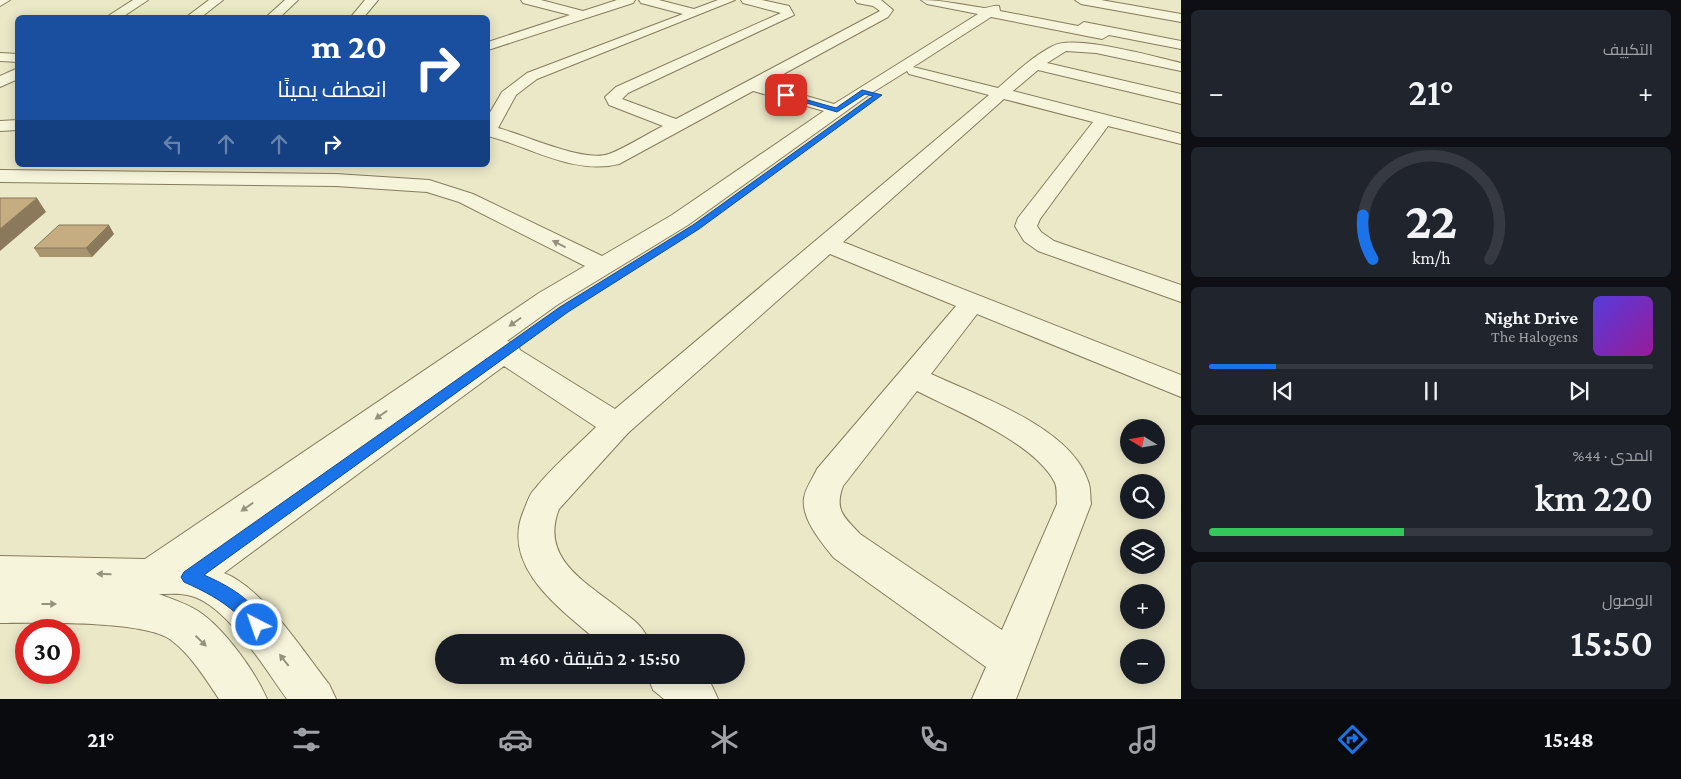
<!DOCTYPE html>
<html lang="ar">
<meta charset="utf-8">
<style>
body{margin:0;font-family:"Crimson Pro",Cairo,serif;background:#20242c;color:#f1f3f6;direction:rtl;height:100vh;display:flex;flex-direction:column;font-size:19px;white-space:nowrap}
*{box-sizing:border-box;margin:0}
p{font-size:16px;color:#9ea1a6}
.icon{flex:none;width:28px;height:28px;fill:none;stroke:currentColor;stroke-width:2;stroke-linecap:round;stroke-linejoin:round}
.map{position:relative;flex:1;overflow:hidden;direction:ltr}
.details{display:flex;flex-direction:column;gap:10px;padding:10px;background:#0d0f14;width:500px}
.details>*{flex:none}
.top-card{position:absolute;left:15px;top:15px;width:475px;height:152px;border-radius:8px;box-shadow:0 2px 12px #0003;direction:rtl;background:#1a4fa0;color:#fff;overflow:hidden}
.needle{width:32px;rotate:281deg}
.buttons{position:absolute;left:1120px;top:419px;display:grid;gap:10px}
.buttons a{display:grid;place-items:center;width:45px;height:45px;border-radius:50%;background:#171b24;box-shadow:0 2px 12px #0003;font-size:25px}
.speed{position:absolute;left:15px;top:619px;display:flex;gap:10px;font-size:25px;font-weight:700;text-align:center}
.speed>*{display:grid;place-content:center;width:65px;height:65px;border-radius:50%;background:#171b24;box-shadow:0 2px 12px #0003;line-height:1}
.speed .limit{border:8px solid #d22;background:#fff;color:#111}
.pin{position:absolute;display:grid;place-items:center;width:42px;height:42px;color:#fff;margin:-21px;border-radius:10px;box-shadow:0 2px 8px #0006}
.me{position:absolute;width:55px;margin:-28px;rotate:319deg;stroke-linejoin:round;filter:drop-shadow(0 0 4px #0008)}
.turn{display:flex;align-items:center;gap:18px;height:105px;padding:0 20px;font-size:22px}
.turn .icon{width:65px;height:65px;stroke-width:2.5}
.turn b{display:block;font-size:35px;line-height:42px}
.lanes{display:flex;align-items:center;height:48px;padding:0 20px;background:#0003;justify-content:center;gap:25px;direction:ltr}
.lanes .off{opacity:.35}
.big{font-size:38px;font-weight:600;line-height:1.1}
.details .card{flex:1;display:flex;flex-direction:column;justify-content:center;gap:8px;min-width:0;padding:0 18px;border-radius:8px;background:#20242c}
.details .dial{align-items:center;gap:0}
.dial svg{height:130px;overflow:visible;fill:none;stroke:#363941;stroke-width:7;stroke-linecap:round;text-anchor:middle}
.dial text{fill:#f1f3f6;stroke:none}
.song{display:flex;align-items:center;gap:15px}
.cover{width:60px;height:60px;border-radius:8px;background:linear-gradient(135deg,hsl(250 70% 55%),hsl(300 70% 35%))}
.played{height:5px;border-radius:2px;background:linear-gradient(90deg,#1a73e8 15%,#363941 15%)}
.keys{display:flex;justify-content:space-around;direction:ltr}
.heat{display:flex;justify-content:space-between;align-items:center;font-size:28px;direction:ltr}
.charge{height:8px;border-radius:4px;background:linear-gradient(90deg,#34c759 44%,#363941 0)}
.trip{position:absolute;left:435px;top:634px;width:310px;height:50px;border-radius:25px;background:#171b24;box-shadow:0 2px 12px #0003;font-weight:600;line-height:50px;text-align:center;direction:rtl}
.dock{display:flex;height:80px;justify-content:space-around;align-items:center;background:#090b0e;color:#9ea1a6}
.dock .icon{width:35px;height:35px}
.dock .on{color:#1a73e8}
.dock b{font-size:22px;color:#f1f3f6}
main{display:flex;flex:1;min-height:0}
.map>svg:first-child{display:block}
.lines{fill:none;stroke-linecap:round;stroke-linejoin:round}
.minor-casing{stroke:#857c5e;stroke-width:2}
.minor{fill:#f6f4db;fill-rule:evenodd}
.wall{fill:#a9956f}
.shaded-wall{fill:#8a795a}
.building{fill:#c5ad81;stroke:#8a795a}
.oneway{fill:#96927e}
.route{fill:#1a73e8;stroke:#114b97}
</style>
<main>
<section class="details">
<div class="card"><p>التكييف</p>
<div class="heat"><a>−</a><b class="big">21°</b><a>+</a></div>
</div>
<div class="card dial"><svg viewBox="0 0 100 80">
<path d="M14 69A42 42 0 1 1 86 69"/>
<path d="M14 69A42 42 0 0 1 8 42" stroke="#1a73e8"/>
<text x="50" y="56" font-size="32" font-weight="700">22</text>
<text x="50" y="72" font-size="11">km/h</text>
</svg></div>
<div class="card">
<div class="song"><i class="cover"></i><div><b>Night Drive</b><p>The Halogens</p></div></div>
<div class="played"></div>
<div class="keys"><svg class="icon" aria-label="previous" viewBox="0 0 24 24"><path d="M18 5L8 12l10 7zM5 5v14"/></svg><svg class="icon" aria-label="pause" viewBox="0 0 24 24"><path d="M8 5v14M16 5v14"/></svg><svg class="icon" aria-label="next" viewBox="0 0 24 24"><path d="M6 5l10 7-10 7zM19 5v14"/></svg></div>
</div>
<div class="card"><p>المدى · 44%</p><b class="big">220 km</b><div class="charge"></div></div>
<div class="card"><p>الوصول</p><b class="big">15:50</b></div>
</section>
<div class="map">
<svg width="1181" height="699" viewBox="0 0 1181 699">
<rect width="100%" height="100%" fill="#ebe8c8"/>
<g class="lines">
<g class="minor-casing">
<path id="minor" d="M0,0H10L0,6Z
M133,0H148L121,18H105Z
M209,0H223L200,18H185Z
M285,0H298L279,18H265Z
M365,0H378L363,18H350Z
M521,0H541L583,11L617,0H635L633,3L488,50V42L570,15L523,3Z
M639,0H659L694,9L718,0H735L537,79L516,95L498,128C525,135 584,163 609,154C627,147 645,135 663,126L609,105L605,97L616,87L781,13L743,3L741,0H762L789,6L794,15L628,93L622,99L676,119L880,11L873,6L857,3L855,0H881L893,10L888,17L765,84L834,104L978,14L927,4L921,0C943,0 963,5 984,8C990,8 993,5 999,6L1000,11L1078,26L1084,22L1181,41V49L1109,35L1102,39L991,17L913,67L998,88C1015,73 1033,56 1053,46C1074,34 1155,57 1181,63V71L1096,53L1066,51L1047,63L1181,94V104L1038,70L1013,91L1181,134V144L1108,126L1040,219L1037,226L1041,232L1054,241L1181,285V302L1038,251L1024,241L1015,226L1018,218L1093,122L1004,99L843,242L1181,375V397L977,314L931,374C978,396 1071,427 1088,481C1091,488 1090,497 1091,504L1016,699H972L986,667L834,558C822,543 801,519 804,498C805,489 813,478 817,469L956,306L830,254L628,433L559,509C539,560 588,583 622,611C635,621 644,627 649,642H599C562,610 499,567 524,510C527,503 529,495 534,490C552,467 576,447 596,427L504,366L224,573C264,589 302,650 329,684L336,699H287C265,669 225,601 187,595C178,593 168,594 159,594C172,599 187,604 198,611C224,628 255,671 267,699H219C205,678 191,655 171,640C145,620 35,623 0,623V556L145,559L539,293L585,266L459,202L427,192L336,186L0,182V170L336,174L429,180L473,194L602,256L672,215L824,111L753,91L619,164C573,175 531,147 488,136V116L502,92L527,73L683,14L641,3ZM907,71L909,74L989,95L615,409L520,350L517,343L507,341L557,305L688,225L870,94ZM917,391C956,411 1033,442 1054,481C1058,487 1056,497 1057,504L1002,630L860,534C844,517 834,510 843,486Z
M1075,0H1101L1181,14V22L1081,4Z
M0,53L18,54V62L0,61Z
M18,68V79L0,87V76Z
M18,120V130L0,131V121Z
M647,675H701L711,684L718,699H664L653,690Z"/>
</g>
<use href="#minor" class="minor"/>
</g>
<path class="wall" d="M114,234L92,257H40L34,248Z"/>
<path class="shaded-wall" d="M37,198L46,212L0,251V229Z
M109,225L114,234L92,257L86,248Z"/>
<path class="building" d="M0,198H37L0,229Z
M59,225H109L86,248H34Z"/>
<defs><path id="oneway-solid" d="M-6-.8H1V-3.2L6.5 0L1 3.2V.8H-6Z" transform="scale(1.25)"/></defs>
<g class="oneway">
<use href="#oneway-solid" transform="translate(559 244) rotate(-153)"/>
<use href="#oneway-solid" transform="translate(515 322) rotate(145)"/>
<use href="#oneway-solid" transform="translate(381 415) rotate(145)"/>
<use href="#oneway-solid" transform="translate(247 507) rotate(145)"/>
<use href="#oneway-solid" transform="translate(104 574) rotate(-179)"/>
<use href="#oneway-solid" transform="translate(49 604)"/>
<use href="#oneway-solid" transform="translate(201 641) rotate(44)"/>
<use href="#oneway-solid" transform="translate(284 660) rotate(-128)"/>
</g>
<path class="route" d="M862,90L882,95L699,229L568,312L204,575C227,585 255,600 265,625L263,630L257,633C248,629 245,620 237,614C220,599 204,591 184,582L181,577L184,572L560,307L693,225L873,96L865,94L837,112L783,96V93L836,108Z"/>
</svg>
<div class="buttons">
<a><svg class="needle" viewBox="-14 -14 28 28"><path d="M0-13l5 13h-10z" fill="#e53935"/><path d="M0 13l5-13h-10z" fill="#9ea1a6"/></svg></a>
<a><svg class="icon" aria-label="search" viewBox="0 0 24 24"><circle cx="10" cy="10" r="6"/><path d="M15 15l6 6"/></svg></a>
<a><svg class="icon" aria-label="layers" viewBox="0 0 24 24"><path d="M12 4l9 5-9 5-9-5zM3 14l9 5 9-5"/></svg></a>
<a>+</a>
<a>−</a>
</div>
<div class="speed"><div class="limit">30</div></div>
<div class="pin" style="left:786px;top:95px;background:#d93025"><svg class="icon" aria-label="arrive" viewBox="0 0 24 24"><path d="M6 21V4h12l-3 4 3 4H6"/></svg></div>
<svg class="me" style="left:257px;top:625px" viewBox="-20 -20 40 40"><circle r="17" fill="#1a73e8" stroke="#fff" stroke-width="3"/><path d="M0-11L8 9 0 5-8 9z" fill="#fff"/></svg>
<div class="trip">15:50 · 2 دقيقة · 460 m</div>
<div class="top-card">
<div class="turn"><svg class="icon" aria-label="right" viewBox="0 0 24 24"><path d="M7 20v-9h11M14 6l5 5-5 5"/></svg><div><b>20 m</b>انعطف يمينًا</div></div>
<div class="lanes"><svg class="icon off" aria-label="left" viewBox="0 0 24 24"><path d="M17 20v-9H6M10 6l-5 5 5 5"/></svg><svg class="icon off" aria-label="ahead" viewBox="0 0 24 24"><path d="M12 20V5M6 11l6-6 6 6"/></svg><svg class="icon off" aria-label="ahead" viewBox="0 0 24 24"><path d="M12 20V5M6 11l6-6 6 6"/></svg><svg class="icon" aria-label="right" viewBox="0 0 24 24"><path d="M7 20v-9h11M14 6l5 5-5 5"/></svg></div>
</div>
</div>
</main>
<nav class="dock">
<b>15:48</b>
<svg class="icon on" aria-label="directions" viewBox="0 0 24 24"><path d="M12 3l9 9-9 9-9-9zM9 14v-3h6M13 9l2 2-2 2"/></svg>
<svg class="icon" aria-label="music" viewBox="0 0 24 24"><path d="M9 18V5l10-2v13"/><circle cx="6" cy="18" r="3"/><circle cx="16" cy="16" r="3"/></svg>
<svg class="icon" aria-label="phone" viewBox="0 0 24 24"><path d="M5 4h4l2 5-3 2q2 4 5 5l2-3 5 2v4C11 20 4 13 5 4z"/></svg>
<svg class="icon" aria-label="climate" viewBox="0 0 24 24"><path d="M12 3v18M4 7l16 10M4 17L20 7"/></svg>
<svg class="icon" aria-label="car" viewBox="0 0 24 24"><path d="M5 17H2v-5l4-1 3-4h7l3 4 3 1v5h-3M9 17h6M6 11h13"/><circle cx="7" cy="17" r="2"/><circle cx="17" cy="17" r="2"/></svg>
<svg class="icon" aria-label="filters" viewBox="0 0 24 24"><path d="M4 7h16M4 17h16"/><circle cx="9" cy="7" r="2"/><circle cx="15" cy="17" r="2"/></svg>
<b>21°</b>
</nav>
